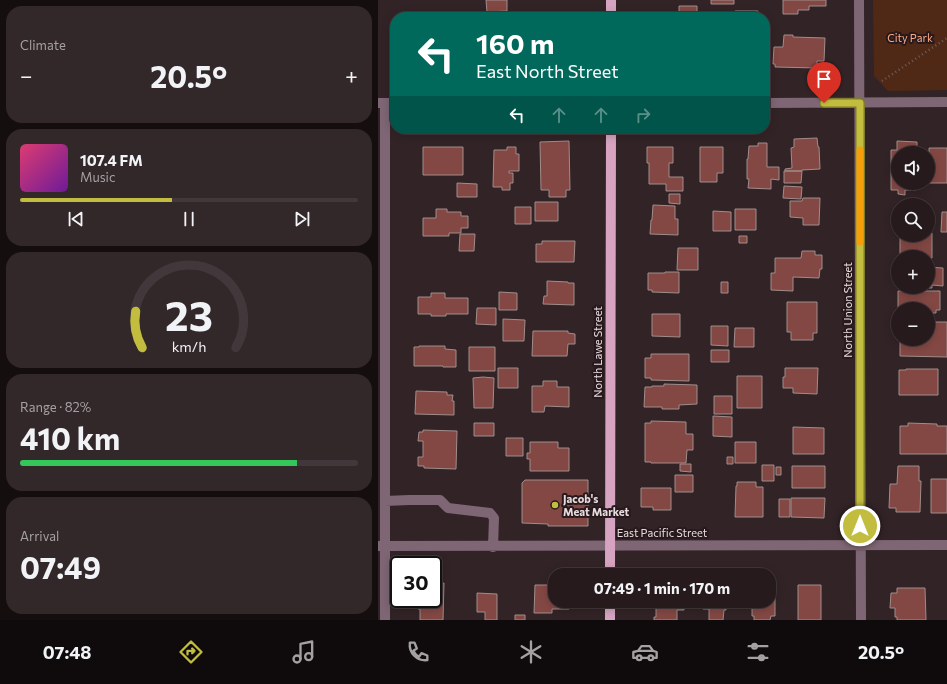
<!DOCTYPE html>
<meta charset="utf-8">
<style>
body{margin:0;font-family:Commissioner,sans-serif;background:#322729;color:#f1f3f6;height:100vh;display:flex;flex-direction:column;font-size:15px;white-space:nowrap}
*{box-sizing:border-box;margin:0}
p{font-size:13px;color:#a4a1a3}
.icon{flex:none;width:22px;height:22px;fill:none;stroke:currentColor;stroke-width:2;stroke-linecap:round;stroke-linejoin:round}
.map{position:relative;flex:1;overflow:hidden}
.panel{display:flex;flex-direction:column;gap:6px;padding:6px;background:#150e0f;width:378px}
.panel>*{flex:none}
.top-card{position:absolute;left:12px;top:12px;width:380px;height:122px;border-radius:16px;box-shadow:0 2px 10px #0003,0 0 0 1px #42383b;background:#00695c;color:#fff;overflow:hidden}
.fabs{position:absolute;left:513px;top:146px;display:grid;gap:8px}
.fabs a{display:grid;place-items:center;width:44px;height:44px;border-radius:50%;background:#261a1c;box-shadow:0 2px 10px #0003,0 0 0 1px #42383b;font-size:20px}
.speed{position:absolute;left:12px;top:556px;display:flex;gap:8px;font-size:20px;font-weight:700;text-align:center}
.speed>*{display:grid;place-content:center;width:52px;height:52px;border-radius:50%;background:#261a1c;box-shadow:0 2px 10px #0003,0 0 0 1px #42383b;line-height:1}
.speed .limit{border:2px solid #111;border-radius:6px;background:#fff;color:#111}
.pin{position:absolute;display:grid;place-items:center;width:34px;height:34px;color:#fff;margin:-41px -17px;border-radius:50% 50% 50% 0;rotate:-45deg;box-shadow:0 0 4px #0007}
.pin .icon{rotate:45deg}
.me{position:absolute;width:44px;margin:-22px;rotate:0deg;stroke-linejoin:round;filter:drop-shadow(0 0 3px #0008)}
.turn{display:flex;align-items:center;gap:14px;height:84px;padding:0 20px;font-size:18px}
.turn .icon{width:52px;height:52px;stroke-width:2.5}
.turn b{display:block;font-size:28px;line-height:34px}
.lanes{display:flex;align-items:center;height:38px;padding:0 20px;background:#0003;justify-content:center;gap:20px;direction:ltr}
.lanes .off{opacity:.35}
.big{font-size:30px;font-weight:700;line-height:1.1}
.panel .tile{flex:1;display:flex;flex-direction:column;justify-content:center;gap:6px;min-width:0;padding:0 14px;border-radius:16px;background:#322729}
.panel .dial{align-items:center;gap:0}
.dial svg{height:104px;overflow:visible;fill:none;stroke:#42383b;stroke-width:7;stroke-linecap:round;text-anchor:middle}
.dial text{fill:#f1f3f6;stroke:none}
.song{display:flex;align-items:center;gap:12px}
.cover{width:48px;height:48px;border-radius:6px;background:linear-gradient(135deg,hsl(340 70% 55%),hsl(280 70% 35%))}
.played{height:4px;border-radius:2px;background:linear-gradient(90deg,#c2bd3f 45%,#42383b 45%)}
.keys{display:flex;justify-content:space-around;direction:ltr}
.heat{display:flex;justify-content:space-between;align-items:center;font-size:22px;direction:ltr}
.charge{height:6px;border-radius:3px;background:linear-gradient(90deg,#34c759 82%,#42383b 0)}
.trip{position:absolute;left:170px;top:568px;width:228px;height:40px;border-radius:16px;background:#261a1c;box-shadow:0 2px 10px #0003,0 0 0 1px #42383b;font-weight:700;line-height:40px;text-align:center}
.menu{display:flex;height:64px;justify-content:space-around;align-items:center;background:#0f0a0b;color:#a4a1a3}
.menu .icon{width:28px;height:28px}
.menu .selected{color:#c2bd3f}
.menu b{font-size:18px;color:#f1f3f6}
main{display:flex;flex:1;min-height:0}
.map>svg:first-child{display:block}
.green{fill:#502916}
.building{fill:#834844;stroke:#a08d8b}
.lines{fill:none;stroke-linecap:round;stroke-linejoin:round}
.path{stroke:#6b5d60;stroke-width:2.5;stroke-dasharray:1 3;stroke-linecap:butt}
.minor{stroke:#7e6674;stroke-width:10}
.major{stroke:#d6a4c1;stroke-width:10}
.route-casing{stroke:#7e7b29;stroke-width:10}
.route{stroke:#c2bd3f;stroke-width:7}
.slow{stroke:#f59e0b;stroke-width:7}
.poi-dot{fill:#c2bd3f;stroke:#28191c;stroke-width:1.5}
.labels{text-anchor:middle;stroke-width:4;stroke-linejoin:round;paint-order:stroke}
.park-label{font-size:11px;fill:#fdaa85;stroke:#28191c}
.street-label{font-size:11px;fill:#e6dbde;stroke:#28191c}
.poi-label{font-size:11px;font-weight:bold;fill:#e6dbde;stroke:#28191c;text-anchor:start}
</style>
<main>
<section class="panel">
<div class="tile"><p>Climate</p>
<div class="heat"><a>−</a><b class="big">20.5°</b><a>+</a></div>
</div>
<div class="tile">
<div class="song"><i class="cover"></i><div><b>107.4 FM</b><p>Music</p></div></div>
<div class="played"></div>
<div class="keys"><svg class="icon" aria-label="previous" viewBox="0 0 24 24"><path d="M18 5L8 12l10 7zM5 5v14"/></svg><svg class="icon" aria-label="pause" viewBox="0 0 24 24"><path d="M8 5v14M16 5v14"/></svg><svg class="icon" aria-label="next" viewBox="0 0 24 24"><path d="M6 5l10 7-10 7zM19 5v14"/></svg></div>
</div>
<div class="tile dial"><svg viewBox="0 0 100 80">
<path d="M14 69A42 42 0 1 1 86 69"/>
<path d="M14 69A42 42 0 0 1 9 41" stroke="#c2bd3f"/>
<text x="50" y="56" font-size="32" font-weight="700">23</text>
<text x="50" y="72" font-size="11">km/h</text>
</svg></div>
<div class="tile"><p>Range · 82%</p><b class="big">410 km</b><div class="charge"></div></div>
<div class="tile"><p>Arrival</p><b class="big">07:49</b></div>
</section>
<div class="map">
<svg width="569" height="620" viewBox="0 0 569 620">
<rect width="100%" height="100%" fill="#322326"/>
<path class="green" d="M495,0H569V90L510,91L496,76Z"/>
<path class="building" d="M108,0H129V11L109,12Z
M333,0H356V4H333Z
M405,0H448V6H431V10H420V14H405Z
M301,6H319V17H301Z
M357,11H380V17H357Z
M107,14V17H99V15Z
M327,15H338V17H327Z
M406,35H415V37L447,38L446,61H439V68L397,67V64H395L396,47H405Z
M439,138L440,147H441L442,169L424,170V171H407V169L414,168L413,148L416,147V139Z
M191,141L192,190H188V197H171V190H163L162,142Z
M519,141L539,142V153H520V183H538V190H527V195L520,194V190H513V150H519Z
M380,143H389V167H401V180L393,179V189L370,188L371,179H369V159H370L371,146H380Z
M45,147H85V175H45Z
M129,147H138V154H141V171H131V173H135V183H132V190H124V187H115L116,150H129Z
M269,147H295V163H291V177H305V191H288V184H271V163H269Z
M322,147H345V173H339V182H322Z
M551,148H569V183H551Z
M406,171H424L423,183H406Z
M79,183L99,184V197H79Z
M406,186L424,187L423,199L405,198Z
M291,194H302V204L291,203Z
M425,198H442L441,225H425V218L412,217V201H424Z
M157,202H180V221H157Z
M275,205L297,206V219H300V235L272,234L273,220H274Z
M137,207H153V224H137Z
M58,209H69V212H83V216H90V228H83V233H71V236H45V218H58Z
M357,209H378V230H357Z
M335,211L353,212V231H335Z
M564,212H569V232H563Z
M550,233H554V258L522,257V235H550Z
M82,234H97L96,251H81Z
M361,236H369V243H361Z
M164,241H197L196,262H158V244H164Z
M300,248H320V270H299Z
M424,251H437V255H444V269H442L441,278L415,277V291L393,290V273H397V258H423Z
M550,267L565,268V286L554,285V288H542V287H550Z
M287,272H301V293L274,292V290H270V273H287Z
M169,281L190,282V283H196V305L165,304L166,296H169Z
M343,282H350V293H343Z
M520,291H562V310H558V313H550V309H520V313Z
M121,292L139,293V310H121Z
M53,293H67V298H90V314H68V316H53V314H40V297H53Z
M409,302H439V333H435V340H413V332H409Z
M99,308H118V325L98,324Z
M274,314H302V337L274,336Z
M125,319L147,320L146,341H125Z
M555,322H569V357L522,356V339H550V331H555Z
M333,326H350V346L333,345Z
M357,328H376V347H356Z
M155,331H190V333L197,334V344H190L189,356H154Z
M41,346H67V349L78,350V367H65V366H36V347H41Z
M91,347H117V371H91Z
M333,350H351V362H333Z
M273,354H311V381L273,380V378H267V358H273Z
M120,368H140V388H120Z
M407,368H440L439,394L415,393V388H405V377H407Z
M528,369H560V395H521V370H528Z
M359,376H384V408H359Z
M105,377L116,378L115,408H96L95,378Z
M165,381H179V387H191V407L167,406L166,412H154V386H165Z
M286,384L319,385V404L301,405V409H284V407H266L267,387H274V386H286Z
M38,391L69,392V395H75L74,401H76V415L37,414Z
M336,396H354V414H336Z
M335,416L354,417V437L335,436Z
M273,421L308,422V434H315V450H309L308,463H273V462H267V423H273Z
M96,423H116V436H96Z
M530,423L559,424V426H569V454H522V426H530Z
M415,427L446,428V454H415Z
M45,430L79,431L78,469L46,468V466H40V457H45V441H40L41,432H45Z
M128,438H145V456H128Z
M152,442H180V448H191V471H152V459H149V453H152Z
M357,442H378V463H357Z
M349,457H355V464H349Z
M302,464H313V472L302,471Z
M384,465H396V481H384Z
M414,466H447V488H414Z
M520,466H541V481H543L542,512H518V508H511L512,484H519Z
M398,467H403V475H398Z
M297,475H315V492H297Z
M553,479H569V513H553Z
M147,480H210V526H170V524L144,523V483Z
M359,482H378V487H385V517H357L358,486H359Z
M263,488H293V510H275V507H263Z
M413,498H447L446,518L413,517Z
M401,499H412V517H401Z
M391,582H397V616H393L392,620H376V616H374V601H391Z
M55,583H66L65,620H42V609H40V599H55Z
M157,585H177V601H197V607H191V609H174V613H156Z
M420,585H443V620H420Z
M519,588H547L548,620H519V617H517V608H512L513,593H519Z
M99,593L119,594V620H107V612H99Z
M278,601H306V610H299V620H276V617H278Z
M325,601H348V610H346L345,620H331V609H325Z
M137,615H147V620H137Z"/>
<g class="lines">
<path class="path" d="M504,81L569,38"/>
<path class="minor" d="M481,0L483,620
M0,103H17
M387,103L569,102
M7,501L31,500H62L70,508L112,513L116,518L115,547
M0,546L569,545
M7,620V103"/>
<path class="major" d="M233,0V17
M232,575L233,129
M232,620V601"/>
</g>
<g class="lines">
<g class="route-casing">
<path id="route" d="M446,103H482V526"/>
</g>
<use href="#route" class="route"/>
<path class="slow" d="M482,150V242"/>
</g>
<circle class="poi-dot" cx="177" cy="505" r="4"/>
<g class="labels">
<g class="park-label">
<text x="532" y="42">City Park</text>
</g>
<g class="street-label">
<text transform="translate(470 310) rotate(-90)" y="4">North Union Street</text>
<text transform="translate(220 352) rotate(-90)" y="4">North Lawe Street</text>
<text x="284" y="537">East Pacific Street</text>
</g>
<g class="poi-label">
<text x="185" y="503">Jacob's<tspan x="185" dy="13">Meat Market</tspan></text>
</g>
</g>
</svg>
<div class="fabs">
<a><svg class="icon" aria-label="sound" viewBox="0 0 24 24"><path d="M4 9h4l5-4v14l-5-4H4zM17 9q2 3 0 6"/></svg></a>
<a><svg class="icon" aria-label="search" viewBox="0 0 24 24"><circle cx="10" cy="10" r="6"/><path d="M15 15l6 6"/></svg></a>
<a>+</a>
<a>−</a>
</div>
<div class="speed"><div class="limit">30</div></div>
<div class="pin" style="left:446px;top:103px;background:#d93025"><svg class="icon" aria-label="arrive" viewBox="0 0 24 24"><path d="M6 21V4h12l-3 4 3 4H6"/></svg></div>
<svg class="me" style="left:482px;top:526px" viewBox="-20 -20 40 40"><circle r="17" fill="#c2bd3f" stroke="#fff" stroke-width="3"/><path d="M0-11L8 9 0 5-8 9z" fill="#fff"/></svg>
<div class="trip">07:49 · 1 min · 170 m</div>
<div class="top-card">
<div class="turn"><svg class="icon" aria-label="left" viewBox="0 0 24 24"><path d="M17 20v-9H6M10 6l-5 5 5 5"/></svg><div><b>160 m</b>East North Street</div></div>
<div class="lanes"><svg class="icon" aria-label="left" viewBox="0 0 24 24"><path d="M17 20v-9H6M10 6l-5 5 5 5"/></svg><svg class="icon off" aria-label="ahead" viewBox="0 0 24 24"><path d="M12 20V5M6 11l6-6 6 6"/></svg><svg class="icon off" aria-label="ahead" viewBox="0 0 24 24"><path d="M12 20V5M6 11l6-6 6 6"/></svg><svg class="icon off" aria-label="right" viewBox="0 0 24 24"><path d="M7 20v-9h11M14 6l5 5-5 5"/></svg></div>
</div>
</div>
</main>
<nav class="menu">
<b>07:48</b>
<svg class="icon selected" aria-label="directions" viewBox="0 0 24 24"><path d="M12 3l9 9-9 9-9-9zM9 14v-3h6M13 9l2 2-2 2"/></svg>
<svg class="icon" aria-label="music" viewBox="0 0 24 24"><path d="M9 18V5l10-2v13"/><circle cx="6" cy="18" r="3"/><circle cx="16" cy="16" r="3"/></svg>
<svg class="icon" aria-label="phone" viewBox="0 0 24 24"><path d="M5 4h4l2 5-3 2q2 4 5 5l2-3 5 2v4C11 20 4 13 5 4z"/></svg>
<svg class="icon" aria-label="climate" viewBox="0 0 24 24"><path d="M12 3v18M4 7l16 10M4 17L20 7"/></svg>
<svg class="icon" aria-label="car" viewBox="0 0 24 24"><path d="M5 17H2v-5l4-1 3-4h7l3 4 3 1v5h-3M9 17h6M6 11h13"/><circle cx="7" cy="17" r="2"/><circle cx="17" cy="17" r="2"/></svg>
<svg class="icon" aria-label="filters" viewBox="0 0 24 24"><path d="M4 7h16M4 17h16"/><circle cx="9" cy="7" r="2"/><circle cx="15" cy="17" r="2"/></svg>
<b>20.5°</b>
</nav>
